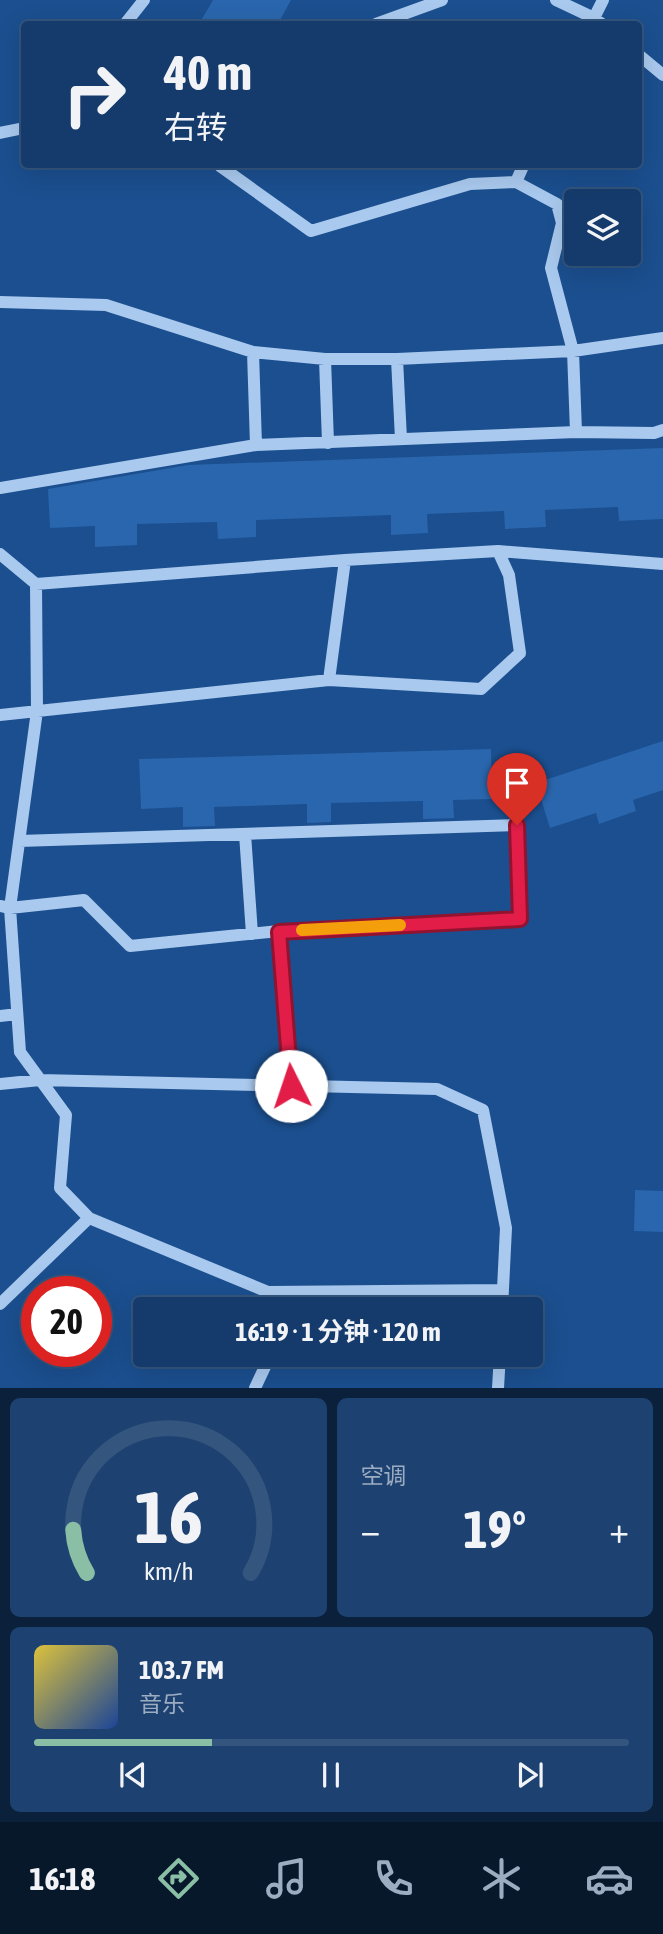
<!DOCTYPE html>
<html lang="zh">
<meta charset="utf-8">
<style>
body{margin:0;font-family:"Asap Condensed","Noto Sans SC",sans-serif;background:#1d4271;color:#f1f3f6;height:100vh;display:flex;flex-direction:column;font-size:26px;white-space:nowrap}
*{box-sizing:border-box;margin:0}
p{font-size:23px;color:#9dadc1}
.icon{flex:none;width:38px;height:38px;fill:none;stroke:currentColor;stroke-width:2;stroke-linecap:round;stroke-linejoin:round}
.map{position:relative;height:1388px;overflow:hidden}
.sheet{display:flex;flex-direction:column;gap:10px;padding:10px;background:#0b203b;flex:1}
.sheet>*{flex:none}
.banner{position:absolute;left:21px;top:21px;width:621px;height:147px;border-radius:7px;box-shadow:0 7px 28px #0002,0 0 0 2px #33557e;background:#143b6b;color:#f1f3f6;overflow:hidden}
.buttons{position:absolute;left:564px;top:189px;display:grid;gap:14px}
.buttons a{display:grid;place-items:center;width:77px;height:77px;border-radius:7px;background:#143b6b;box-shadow:0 7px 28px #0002,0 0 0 2px #33557e;font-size:35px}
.speed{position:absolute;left:21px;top:1276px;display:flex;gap:14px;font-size:35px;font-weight:700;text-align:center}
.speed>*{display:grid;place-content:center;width:91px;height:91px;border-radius:50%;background:#143b6b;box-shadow:0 7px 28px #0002,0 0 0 2px #33557e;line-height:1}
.speed .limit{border:10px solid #d22;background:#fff;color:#111}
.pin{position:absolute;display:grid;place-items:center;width:60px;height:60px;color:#fff;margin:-72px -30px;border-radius:50% 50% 50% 0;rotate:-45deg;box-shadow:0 0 7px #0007}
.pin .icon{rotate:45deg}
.me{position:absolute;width:77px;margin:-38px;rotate:356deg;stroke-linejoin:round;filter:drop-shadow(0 0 5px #0008)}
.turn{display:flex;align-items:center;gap:24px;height:147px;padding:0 28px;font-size:32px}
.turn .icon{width:91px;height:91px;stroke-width:2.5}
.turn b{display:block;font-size:49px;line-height:60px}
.big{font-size:52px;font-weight:700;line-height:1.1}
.sheet .widget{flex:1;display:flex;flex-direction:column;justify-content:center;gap:10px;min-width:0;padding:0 24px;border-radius:10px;background:#1d4271}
.sheet .dial{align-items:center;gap:0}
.dial svg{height:182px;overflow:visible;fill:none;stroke:#33557e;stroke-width:7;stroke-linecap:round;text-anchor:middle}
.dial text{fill:#f1f3f6;stroke:none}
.song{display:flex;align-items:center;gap:21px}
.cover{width:84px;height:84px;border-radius:10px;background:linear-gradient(135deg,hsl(50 70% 55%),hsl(220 70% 35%))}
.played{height:7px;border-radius:4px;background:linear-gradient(90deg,#8abfa5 30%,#33557e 30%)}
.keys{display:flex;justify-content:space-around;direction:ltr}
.heat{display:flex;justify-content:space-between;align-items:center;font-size:38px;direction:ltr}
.sheet .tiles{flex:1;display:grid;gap:10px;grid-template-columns:1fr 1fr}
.widget:last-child{grid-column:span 2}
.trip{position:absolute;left:133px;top:1297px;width:410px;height:70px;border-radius:7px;background:#143b6b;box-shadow:0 7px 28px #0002,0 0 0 2px #33557e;font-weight:700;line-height:70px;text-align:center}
.dock{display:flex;height:112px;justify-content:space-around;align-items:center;background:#08182b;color:#9dadc1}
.dock .icon{width:49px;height:49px}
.dock .active{color:#8abfa5}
.dock b{font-size:32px;color:#f1f3f6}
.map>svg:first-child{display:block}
.building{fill:#2a66ad}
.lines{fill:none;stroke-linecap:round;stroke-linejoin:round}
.minor{stroke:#a9c9ee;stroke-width:12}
.route-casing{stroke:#92132f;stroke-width:18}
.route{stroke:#e11d48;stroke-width:12}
.slow{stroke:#f59e0b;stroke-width:12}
</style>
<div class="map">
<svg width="663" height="1388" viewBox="0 0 663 1388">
<rect width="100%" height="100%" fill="#1b4f8f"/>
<path class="building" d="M213,0H291L278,24H199Z
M663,448V519L619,521L618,507L545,510L546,527L505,529L504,511L427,514L428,533L391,535V515L256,520V537L218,539L217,522L137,524V545L95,547V526L50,528L48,489L188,465Z
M663,741V790L633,800L636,811L599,824L596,813L550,828L536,783Z
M491,749L492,799L453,800L454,818L423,819V801L331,803V822L307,823V804L214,807L215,826L183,827V807L141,809L139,759Z
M635,1190L663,1191V1232L634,1231Z"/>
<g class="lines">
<path class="minor" d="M556,0L594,18L602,24
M125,24L144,0
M376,24L442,0
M591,24L603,0
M639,55L663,75
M0,133L24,128
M221,164L220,166L311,231L470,184L516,182L524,164
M516,182L557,204L562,223L551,268L573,351L576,432
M0,302L106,305L253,352L325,359H397L573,351L663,338
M253,352L256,445
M325,359L328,443
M397,359L401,439
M0,488L256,445L576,432L654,433L663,430
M0,554L36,584L345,560L498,551L663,564
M36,584L37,711L10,908L20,1052L66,1115L60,1188L89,1218L268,1292L274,1309
M329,680L345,560
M0,715L329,680L481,689L520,653L509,575L498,551
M245,834L252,934
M0,906L10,908L84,900L130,946L279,931L520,919L517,825L19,841
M279,931L291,1086
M0,1016L17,1014
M0,1084L40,1080L437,1089L483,1110L506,1228L502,1309
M268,1292L503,1290
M0,1304L89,1218
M255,1388L271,1354
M498,1388L500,1354"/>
</g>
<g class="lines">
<g class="route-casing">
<path id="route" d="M291,1086L279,932L520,919L517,825"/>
</g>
<use href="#route" class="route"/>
<path class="slow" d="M302,930L400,925"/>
</g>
</svg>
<div class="buttons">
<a><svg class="icon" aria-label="layers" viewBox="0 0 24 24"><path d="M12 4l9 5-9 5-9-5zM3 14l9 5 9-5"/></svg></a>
</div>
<div class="speed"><div class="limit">20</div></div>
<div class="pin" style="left:517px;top:825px;background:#d93025"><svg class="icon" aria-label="arrive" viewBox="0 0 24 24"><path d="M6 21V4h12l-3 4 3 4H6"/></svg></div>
<svg class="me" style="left:291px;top:1086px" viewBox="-20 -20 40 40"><circle r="19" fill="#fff"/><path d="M0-13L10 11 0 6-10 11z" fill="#e11d48"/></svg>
<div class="trip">16:19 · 1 分钟 · 120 m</div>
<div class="banner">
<div class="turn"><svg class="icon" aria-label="right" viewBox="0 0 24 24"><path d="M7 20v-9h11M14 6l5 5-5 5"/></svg><div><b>40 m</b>右转</div></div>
</div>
</div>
<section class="sheet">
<div class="tiles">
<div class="widget dial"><svg viewBox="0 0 100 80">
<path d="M14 69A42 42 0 1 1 86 69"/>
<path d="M14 69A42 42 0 0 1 8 50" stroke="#8abfa5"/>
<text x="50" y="56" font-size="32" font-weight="700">16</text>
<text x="50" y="72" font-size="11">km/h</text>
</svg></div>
<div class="widget"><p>空调</p>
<div class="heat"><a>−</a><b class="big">19°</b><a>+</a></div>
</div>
<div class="widget">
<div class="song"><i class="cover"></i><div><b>103.7 FM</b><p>音乐</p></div></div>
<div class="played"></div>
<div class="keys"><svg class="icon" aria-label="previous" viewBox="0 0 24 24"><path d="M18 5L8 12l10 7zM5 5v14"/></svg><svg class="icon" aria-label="pause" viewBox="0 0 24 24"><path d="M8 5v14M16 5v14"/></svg><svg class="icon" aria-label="next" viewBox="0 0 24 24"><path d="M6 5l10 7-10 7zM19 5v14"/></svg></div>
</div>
</div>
</section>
<nav class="dock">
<b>16:18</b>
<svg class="icon active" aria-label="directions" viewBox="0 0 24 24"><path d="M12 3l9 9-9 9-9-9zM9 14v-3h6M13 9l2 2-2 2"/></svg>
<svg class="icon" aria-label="music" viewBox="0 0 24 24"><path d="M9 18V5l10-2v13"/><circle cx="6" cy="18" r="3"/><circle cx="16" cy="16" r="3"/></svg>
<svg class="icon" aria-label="phone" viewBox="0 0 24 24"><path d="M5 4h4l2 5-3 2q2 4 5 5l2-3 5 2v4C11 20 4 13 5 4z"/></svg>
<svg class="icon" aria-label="climate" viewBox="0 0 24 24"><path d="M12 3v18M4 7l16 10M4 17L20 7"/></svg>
<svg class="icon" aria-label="car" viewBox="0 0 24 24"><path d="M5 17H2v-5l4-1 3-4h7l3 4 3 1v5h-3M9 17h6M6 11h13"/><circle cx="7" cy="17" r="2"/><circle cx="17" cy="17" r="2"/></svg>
</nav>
